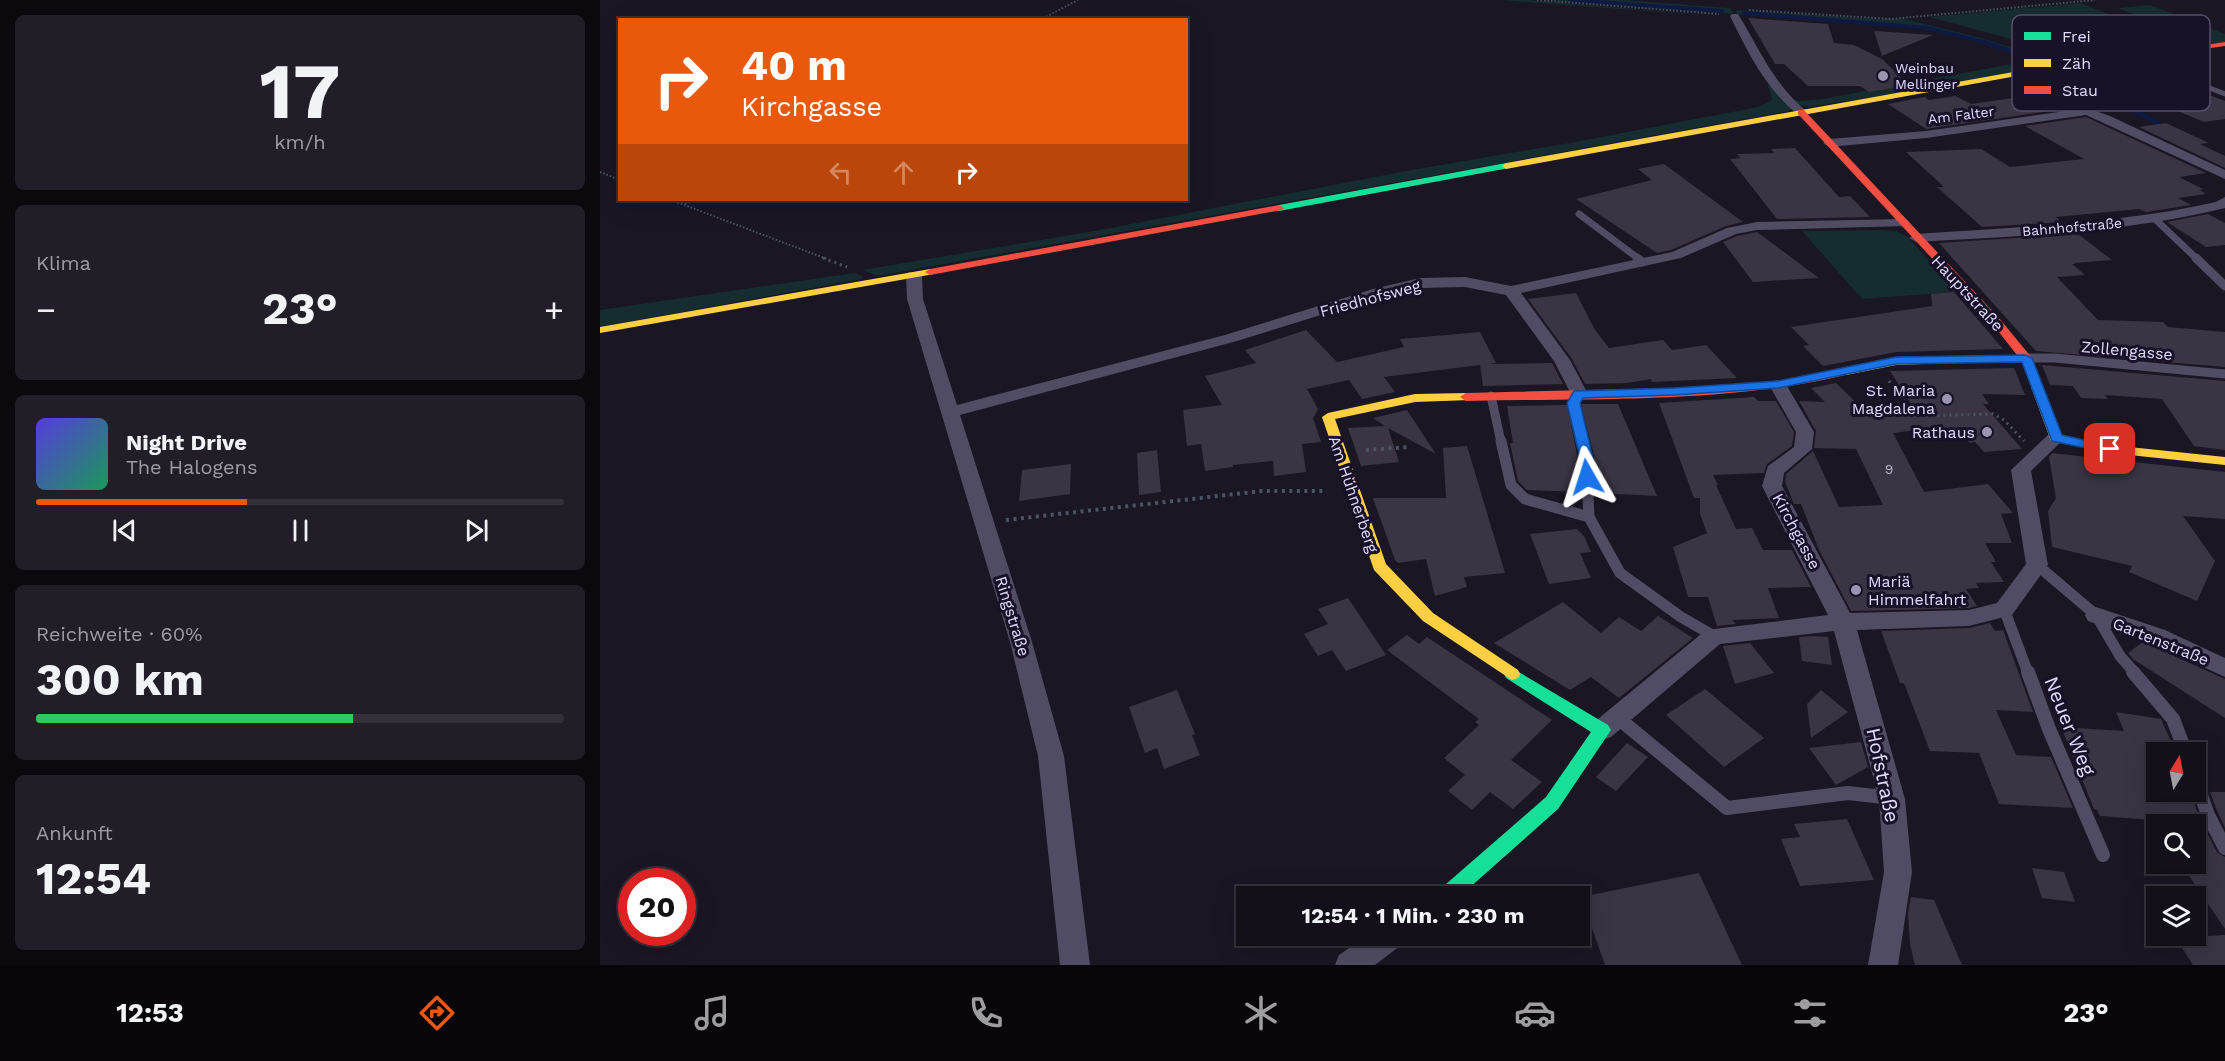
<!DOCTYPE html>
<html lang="de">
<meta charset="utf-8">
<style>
body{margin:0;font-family:"Work Sans",sans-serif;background:#211e27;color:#f1f3f6;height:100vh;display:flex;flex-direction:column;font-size:22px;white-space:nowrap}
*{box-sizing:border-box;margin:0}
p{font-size:20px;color:#9d9da2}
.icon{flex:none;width:33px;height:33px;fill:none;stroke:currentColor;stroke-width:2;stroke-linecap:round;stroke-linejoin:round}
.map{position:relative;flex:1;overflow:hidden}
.sheet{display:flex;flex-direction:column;gap:15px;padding:15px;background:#0b090e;width:600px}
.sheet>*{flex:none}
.top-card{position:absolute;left:18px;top:18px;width:570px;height:183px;border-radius:0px;box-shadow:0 6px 24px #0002,0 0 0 2px #333039;background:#ea580c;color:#fff;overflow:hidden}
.needle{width:39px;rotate:10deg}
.buttons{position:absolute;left:1546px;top:742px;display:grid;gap:12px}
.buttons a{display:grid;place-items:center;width:60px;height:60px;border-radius:0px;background:#14101a;box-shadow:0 6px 24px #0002,0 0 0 2px #333039;font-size:30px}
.speed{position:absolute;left:18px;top:868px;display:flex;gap:12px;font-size:30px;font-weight:700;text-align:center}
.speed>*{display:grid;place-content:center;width:78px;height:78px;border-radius:50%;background:#14101a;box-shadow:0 6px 24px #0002,0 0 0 2px #333039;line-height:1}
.speed .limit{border:9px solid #d22;background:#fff;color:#111}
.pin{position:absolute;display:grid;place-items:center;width:51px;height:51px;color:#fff;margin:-26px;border-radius:12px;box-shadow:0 3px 9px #0006}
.me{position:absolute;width:66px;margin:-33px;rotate:354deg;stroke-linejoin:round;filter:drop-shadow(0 0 4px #0008)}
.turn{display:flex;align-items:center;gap:21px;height:126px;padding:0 24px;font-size:27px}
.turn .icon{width:78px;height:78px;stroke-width:2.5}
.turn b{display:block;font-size:42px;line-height:51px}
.lanes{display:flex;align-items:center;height:57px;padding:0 24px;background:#0003;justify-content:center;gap:30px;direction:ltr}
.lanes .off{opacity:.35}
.big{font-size:45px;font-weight:700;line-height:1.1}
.sheet .widget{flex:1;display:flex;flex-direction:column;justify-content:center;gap:9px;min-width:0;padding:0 21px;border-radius:9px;background:#211e27}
.sheet .dial{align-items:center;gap:0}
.dial b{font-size:78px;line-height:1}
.song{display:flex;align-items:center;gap:18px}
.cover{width:72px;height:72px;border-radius:9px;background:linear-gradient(135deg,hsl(250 70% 55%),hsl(150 70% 35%))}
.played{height:6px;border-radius:3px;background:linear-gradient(90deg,#ea580c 40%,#333039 40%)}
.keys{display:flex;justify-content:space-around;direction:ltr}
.heat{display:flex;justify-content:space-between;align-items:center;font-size:33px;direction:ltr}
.charge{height:9px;border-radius:4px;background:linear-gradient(90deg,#34c759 60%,#333039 0)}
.trip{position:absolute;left:636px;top:886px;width:354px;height:60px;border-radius:0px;background:#14101a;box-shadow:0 6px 24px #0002,0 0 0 2px #333039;font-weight:700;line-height:60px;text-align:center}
.menu{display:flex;height:96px;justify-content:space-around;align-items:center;background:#08060a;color:#9d9da2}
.menu .icon{width:42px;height:42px}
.menu .active{color:#ea580c}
.menu b{font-size:27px;color:#f1f3f6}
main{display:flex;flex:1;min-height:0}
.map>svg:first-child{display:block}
.green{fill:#152c30}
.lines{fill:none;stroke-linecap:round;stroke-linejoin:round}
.stream-far1{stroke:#0e1a42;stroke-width:4}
.stream{stroke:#0e1a42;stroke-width:5}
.building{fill:#3a3444}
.path-far2{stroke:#4b5464;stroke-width:2;stroke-dasharray:1.5 2;stroke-linecap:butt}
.path-far1{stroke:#4b5464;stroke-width:3;stroke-dasharray:2 4;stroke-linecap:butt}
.path{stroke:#4b5464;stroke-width:4;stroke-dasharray:3 4.5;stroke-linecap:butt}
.lane-far4{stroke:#504c63;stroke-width:5}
.lane-far3{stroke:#504c63;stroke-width:7}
.lane-far2{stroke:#504c63;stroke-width:9}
.lane-far1{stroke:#504c63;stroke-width:11}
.lane{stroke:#504c63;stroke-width:14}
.street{fill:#504c63;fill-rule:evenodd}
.fast{fill:#16e098;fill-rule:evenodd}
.slow{fill:#ffcf43;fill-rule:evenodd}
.jam{fill:#f24e42;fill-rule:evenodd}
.route{fill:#1a73e8;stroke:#114b97;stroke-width:1.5}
.poi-dot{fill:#9c95b1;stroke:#181128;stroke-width:2}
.labels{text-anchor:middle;stroke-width:6;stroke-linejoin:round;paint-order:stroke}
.far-poi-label{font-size:14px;fill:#e2dafd;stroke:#181128;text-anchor:start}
.far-street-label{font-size:14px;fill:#e2dafd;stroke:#181128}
.number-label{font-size:14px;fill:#b8b0cf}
.street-label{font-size:16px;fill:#e2dafd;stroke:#181128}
.poi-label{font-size:16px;fill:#e2dafd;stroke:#181128;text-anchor:end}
.near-street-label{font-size:20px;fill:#e2dafd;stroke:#181128}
.key{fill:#181128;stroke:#554d68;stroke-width:1.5}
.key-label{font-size:16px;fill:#e2dafd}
</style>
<main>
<section class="sheet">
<div class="widget dial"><b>17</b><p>km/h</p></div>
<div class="widget"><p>Klima</p>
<div class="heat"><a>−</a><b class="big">23°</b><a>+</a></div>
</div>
<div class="widget">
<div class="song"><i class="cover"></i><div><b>Night Drive</b><p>The Halogens</p></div></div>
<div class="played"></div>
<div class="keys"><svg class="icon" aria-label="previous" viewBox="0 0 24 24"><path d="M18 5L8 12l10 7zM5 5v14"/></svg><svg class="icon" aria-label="pause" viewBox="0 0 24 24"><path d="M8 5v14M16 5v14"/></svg><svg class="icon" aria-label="next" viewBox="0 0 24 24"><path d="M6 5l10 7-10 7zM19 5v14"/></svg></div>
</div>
<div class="widget"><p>Reichweite · 60%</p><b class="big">300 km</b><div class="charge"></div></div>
<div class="widget"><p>Ankunft</p><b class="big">12:54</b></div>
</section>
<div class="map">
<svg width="1625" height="965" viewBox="0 0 1625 965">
<rect width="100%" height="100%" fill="#1a1623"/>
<path class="green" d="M901,0H928L1127,17Z
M944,0H1024L1129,8L1133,12L1131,14L1117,13Z
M1481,3L1576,42L1595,40L1518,8L1550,5L1625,34V42L1209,107L1196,104L1187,97L1199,101L1222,99L1433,60L1361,37L1315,28L1137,14L1136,10L1275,19H1305L1381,38L1445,58L1460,55L1425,39L1415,40L1329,17Z
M1169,83L1182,100L1192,108L1189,111L278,276L262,270L495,231L811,170L975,142L1158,107L1172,100L1168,86Z
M1280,230L1296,231L1308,237L1356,292L1262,299L1202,231Z
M254,273L262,276V279L0,327V310Z"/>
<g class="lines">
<path class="stream-far1" d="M970,0L1122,11
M1144,13L1327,28L1384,42L1446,62
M1488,77L1486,87L1542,115"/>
<path class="stream" d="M1539,113L1558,123"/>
</g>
<path class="building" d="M1148,18L1228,24L1234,43L1254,45L1282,59L1309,85L1269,92L1260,86H1208L1184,64H1175Z
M1274,31L1333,35L1282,56Z
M1570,80L1625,101V119L1604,122L1523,88Z
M1441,94L1469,108L1326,129L1288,104L1325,97L1329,100L1355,96L1371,104Z
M1486,117L1606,173L1579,177L1603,189L1600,190L1606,194L1578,198L1591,205L1546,212L1539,209L1456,217L1462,222L1382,227L1337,187H1344L1306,152L1381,149L1410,167L1484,159L1425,126Z
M1566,123L1609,143L1600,144L1625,156V168L1539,127Z
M1195,148L1239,197L1250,196L1270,217L1177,219L1130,159L1140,158L1137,154L1174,153L1171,149Z
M1064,164L1143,222L1126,226L1071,250L1057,253L976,199L1052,180L1038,169Z
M1608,214L1625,223V245L1606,247L1567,222Z
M1157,232L1219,278L1153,282L1123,242L1137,236Z
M1478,234L1512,260L1474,263L1476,264H1472L1485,275L1457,277L1498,320L1563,322L1568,327L1625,332V367L1436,351L1339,243Z
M1354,292L1403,349L1296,352L1223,366L1203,346L1209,345L1191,327L1332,306L1331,294Z
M976,293L995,330L1009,348L1063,340L1072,350L1106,345L1137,378L1052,382L1051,379L1027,383L985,384L972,359L928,299Z
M706,330L737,362L804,347L800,339L880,332L896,363L890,364L952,363L963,384L883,386L880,365L784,377L795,392L762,399L749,380L707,389L718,409L713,418L721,442L702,444L706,472L674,476L673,461L633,465V467L605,471L601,444L587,446L583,410L622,405L605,376L656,363L645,350Z
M1442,365L1625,381V450L1594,446L1562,399L1505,395L1508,399L1481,398L1473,386L1450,385Z
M1414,368L1425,395L1382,394L1389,404H1383L1422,449L1384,452L1375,442L1370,443L1365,437H1350L1342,427L1293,433L1324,492L1388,484L1413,513L1401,514L1412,543H1385L1396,562H1391L1404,582L1376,583L1379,588L1366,589L1377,606L1369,608L1251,611L1219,550L1201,504H1194L1185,482L1186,474L1213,451L1239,507L1283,505L1256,449L1214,448L1216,431L1199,401L1225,402L1211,388L1236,383L1264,410L1311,404L1290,371Z
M1154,397L1158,401H1176L1194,432L1192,446L1167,464L1164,473L1113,475L1118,485H1116L1136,529L1152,528L1163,550H1192L1211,587L1168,588L1179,618L1132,620L1136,624L1117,626L1108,597H1088L1073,547L1107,533L1100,514V498H1094L1059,403Z
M981,404H1018L1057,496L996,493L994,456Z
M967,405L978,459L980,492L927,490L918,481L910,443H913L907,406Z
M807,410L836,454L788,428L799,462L761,466L748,428L785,426L773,418Z
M867,446L905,573L864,577L867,587L835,596L826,559L798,563L795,560L773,498H846L843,448Z
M557,450L561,492L539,495L537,453Z
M1452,453L1625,472V519L1583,516L1615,561L1597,601L1529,572L1532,566L1452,547L1448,511L1456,498L1449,457Z
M471,464L470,494L419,501L422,470Z
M977,529L984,536L991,552L980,553L991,578L949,584L930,534Z
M748,598L786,655L746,671L732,650L718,656L704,634L728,624L718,609Z
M963,602L1001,633L1019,617L1041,631L1058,616L1093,638L1019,698L991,677L970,690L894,643Z
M1390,623L1395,631L1403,630L1433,712L1396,710L1416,755L1451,757L1473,808L1399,804L1379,753L1330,751L1304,683H1300L1281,631L1369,628Z
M807,635L819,644L827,637L952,720L911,760L942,782L913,809L890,792L872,810L848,791L865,775L844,758L879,725L875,722L879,719L787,650Z
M1213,636L1228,637L1232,665L1202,661L1199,637Z
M1543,642L1625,679V718L1533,659L1528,653Z
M1150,643L1174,673L1135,684L1123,646Z
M1105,689L1164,738L1124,767L1066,715Z
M577,690L595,734L592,735L600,755L564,769L557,748L545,753L529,707Z
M1221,690L1248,712L1211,738L1207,704Z
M1516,712L1561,719L1576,753H1557V792H1590L1600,819L1617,852L1625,857V929L1581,864H1596V825H1567L1566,821L1500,816L1497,810L1494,809L1461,727L1524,731Z
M1261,742L1268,767L1236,785L1209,748Z
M1027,743L1048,757L1016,791L996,777Z
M1610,792H1625V828L1617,811Z
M1247,819L1274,880L1200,886L1181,839L1200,837L1194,824Z
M1432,868L1464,872L1475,902L1442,898Z
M1099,873L1142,965H1005L981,897Z
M1311,897L1334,900L1362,965H1315L1310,944L1308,913Z
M1625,935V965H1593L1576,938Z"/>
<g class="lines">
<path class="path-far2" d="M937,0L1119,14
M1149,10L1291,19L1495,0
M440,20L478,0
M0,172L20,180
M71,200L227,259
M85,204L94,200"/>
<path class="path-far1" d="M223,258L247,267
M1289,381L1315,416L1393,414L1404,420L1424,441"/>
<path class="path" d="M766,450L810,447
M406,520L662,491H727"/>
<path class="lane-far4" d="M1607,87L1625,94"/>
<path class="lane-far3" d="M979,214L1039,259
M1555,219L1597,259"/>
<path class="lane-far2" d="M1037,258L1042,262
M1596,258L1625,286
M1426,358H1455L1625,374
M979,394L974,403L983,442
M891,396L901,442"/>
<path class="lane-far1" d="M901,441L911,485L925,499L989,517
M982,441L986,458L989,517L1020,573L1081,617L1114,636
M1437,565L1496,615L1520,656L1535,673
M1404,609L1428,673"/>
<path class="lane" d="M1428,672L1449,729L1503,855
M1533,672L1573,719L1586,753
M1018,718L1127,808L1248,793L1292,798
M1596,781L1608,815L1625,848"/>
<path class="street" d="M1132,14H1138C1159,48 1173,83 1205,110V114H1197C1165,88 1148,52 1130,16Z
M1487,108L1510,116L1625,170V179L1486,115L1326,138L1229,147L1223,143L1229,139L1326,131Z
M1625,197V208C1524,233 1420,236 1316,242L1309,238L1316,234C1417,227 1517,224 1616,202Z
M1302,219L1307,220L1309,223L1307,226L1157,230L1136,234L1081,258L921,293L970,360L988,394L985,398H973L954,361L906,295L865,287L820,288L782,296L637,341L360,415L432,642L464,756L490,965H460L438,756L410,642L307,299L306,275L309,272H319L322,275L323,299L357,405L625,335L773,289L820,278L865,277L911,286L1072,252L1127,228L1157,222Z
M1178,380L1184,381L1214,432L1212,449L1184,473L1182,486L1250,613L1369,610L1397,603L1426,564L1411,470L1449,434H1463L1465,438L1431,471L1448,565L1412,615L1369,626L1257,630L1305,799L1312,872L1298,965H1268L1284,872L1279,799L1234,631L1120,644L1011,737L1002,740L993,737L990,730L993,723L1106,630L1228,615L1162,486L1168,466L1194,447L1196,432L1169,385L1172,381Z
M1496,607L1565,630L1625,658V677L1549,642L1488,621L1485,615L1488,609Z
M766,936H805L800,946L775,965H735L739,955Z"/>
<path class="fast" d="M906,163L910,166L909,168L679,211L674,208L679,205Z
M912,668L1008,725L1011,730L958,809L859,897H835L838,891L946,797L991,732L906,678L904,674L906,670Z"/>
<path class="slow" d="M1419,71L1423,73L1422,75L906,169L902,166L906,163Z
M330,269L335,272L334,274L0,333V327Z
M1426,355L1430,356L1432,358L1430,360L1296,365L1246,375L1240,371L1246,367L1296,357Z
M1437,383L1443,387L1461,435L1510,445L1625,457V465L1510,453L1451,441L1431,387Z
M866,393L870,394L872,397L870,400L815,402L735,419L786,564L833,613L918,670L920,674L918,678L912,680L823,621L774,570L722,417L728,413L815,394Z"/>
<path class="jam" d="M1625,42V46L1419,75L1415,73Z
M1198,110H1204L1399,318L1432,358L1443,387L1441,390H1433L1420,359L1391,322L1198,114Z
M679,205L684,208L682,210L330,275L325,272L330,269Z
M1246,367L1252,371L1250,374C1126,404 993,398 866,401L860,397L866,393L1074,388L1178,381Z"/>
</g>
<path class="route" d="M1426,355L1432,358L1462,435L1514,447L1516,449L1514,452L1510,453L1452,441L1422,362L1296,364L1178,388L1074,395L983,398L980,403L993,458L994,477L987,482L981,477L980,458L967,403L974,391L1074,388L1178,381L1296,357Z"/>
<g class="poi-dot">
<circle cx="1283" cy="76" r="6"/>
<circle cx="1347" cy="399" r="6"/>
<circle cx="1387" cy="432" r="6"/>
<circle cx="1256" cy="590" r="6"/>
</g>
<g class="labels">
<g class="far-poi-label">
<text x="1295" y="73">Weinbau<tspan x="1295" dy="16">Mellinger</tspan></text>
</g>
<g class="far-street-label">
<text transform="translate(1361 115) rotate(-7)" y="5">Am Falter</text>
<text transform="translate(1472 227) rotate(-5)" y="5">Bahnhofstraße</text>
</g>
<g class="number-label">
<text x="1289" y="474">9</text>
</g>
<g class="street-label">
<text transform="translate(1368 293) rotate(47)" y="6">Hauptstraße</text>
<text transform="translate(770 298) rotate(-15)" y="6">Friedhofsweg</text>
<text transform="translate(1527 350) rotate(5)" y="6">Zollengasse</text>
<text transform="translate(754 494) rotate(71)" y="6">Am Hühnerberg</text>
<text transform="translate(1197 531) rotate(62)" y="6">Kirchgasse</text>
<text transform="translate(413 616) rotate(73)" y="6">Ringstraße</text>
<text transform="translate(1561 641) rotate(22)" y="6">Gartenstraße</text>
</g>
<g class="poi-label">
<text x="1335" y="396">St. Maria<tspan x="1335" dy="18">Magdalena</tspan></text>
<text x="1375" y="438">Rathaus</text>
<text x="1268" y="587" text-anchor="start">Mariä<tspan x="1268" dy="18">Himmelfahrt</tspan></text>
</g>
<g class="near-street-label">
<text transform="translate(1470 726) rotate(68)" y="7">Neuer Weg</text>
<text transform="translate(1283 775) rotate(78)" y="7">Hofstraße</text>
</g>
</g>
<rect x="1412" y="15" width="198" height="96" rx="9" class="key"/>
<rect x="1424" y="32" width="27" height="8" fill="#16e098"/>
<rect x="1424" y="59" width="27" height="8" fill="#ffcf43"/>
<rect x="1424" y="86" width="27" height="8" fill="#f24e42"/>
<g class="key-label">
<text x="1462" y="42">Frei</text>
<text x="1462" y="69">Zäh</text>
<text x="1462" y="96">Stau</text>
</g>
</svg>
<div class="buttons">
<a><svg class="needle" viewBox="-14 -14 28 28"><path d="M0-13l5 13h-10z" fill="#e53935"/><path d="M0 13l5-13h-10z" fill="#9d9da2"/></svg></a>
<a><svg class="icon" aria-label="search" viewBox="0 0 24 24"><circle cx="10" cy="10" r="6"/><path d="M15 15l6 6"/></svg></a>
<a><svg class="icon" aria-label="layers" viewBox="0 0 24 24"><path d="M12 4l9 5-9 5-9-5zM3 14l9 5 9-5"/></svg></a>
</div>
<div class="speed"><div class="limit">20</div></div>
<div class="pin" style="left:1510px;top:449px;background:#d93025"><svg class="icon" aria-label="arrive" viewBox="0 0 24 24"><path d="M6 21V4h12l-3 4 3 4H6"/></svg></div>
<svg class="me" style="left:987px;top:477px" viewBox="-20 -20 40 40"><path d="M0-17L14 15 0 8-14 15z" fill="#1a73e8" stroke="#fff" stroke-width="4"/></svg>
<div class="trip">12:54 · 1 Min. · 230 m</div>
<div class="top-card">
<div class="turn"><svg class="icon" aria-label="right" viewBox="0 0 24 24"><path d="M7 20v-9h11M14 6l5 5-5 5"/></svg><div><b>40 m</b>Kirchgasse</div></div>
<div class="lanes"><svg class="icon off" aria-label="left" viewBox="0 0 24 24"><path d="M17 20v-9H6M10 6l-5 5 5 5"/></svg><svg class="icon off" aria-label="ahead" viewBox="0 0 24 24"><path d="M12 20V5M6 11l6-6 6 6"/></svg><svg class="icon" aria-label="right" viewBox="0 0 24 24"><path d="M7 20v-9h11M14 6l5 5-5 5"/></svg></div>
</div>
</div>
</main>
<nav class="menu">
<b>12:53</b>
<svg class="icon active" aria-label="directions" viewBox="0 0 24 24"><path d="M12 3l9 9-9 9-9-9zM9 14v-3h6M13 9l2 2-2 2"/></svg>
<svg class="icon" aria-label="music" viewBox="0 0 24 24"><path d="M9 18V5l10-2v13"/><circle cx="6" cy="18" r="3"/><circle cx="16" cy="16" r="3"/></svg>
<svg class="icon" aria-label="phone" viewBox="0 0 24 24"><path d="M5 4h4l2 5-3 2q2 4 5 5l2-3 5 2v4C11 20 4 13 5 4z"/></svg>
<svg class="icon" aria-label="climate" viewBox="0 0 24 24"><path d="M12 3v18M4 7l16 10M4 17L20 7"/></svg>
<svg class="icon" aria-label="car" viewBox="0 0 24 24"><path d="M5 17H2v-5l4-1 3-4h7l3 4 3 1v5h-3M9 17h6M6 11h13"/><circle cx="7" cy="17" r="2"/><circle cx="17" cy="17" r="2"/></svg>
<svg class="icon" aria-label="filters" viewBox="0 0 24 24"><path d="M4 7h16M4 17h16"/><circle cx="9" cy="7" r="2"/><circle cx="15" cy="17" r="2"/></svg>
<b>23°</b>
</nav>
